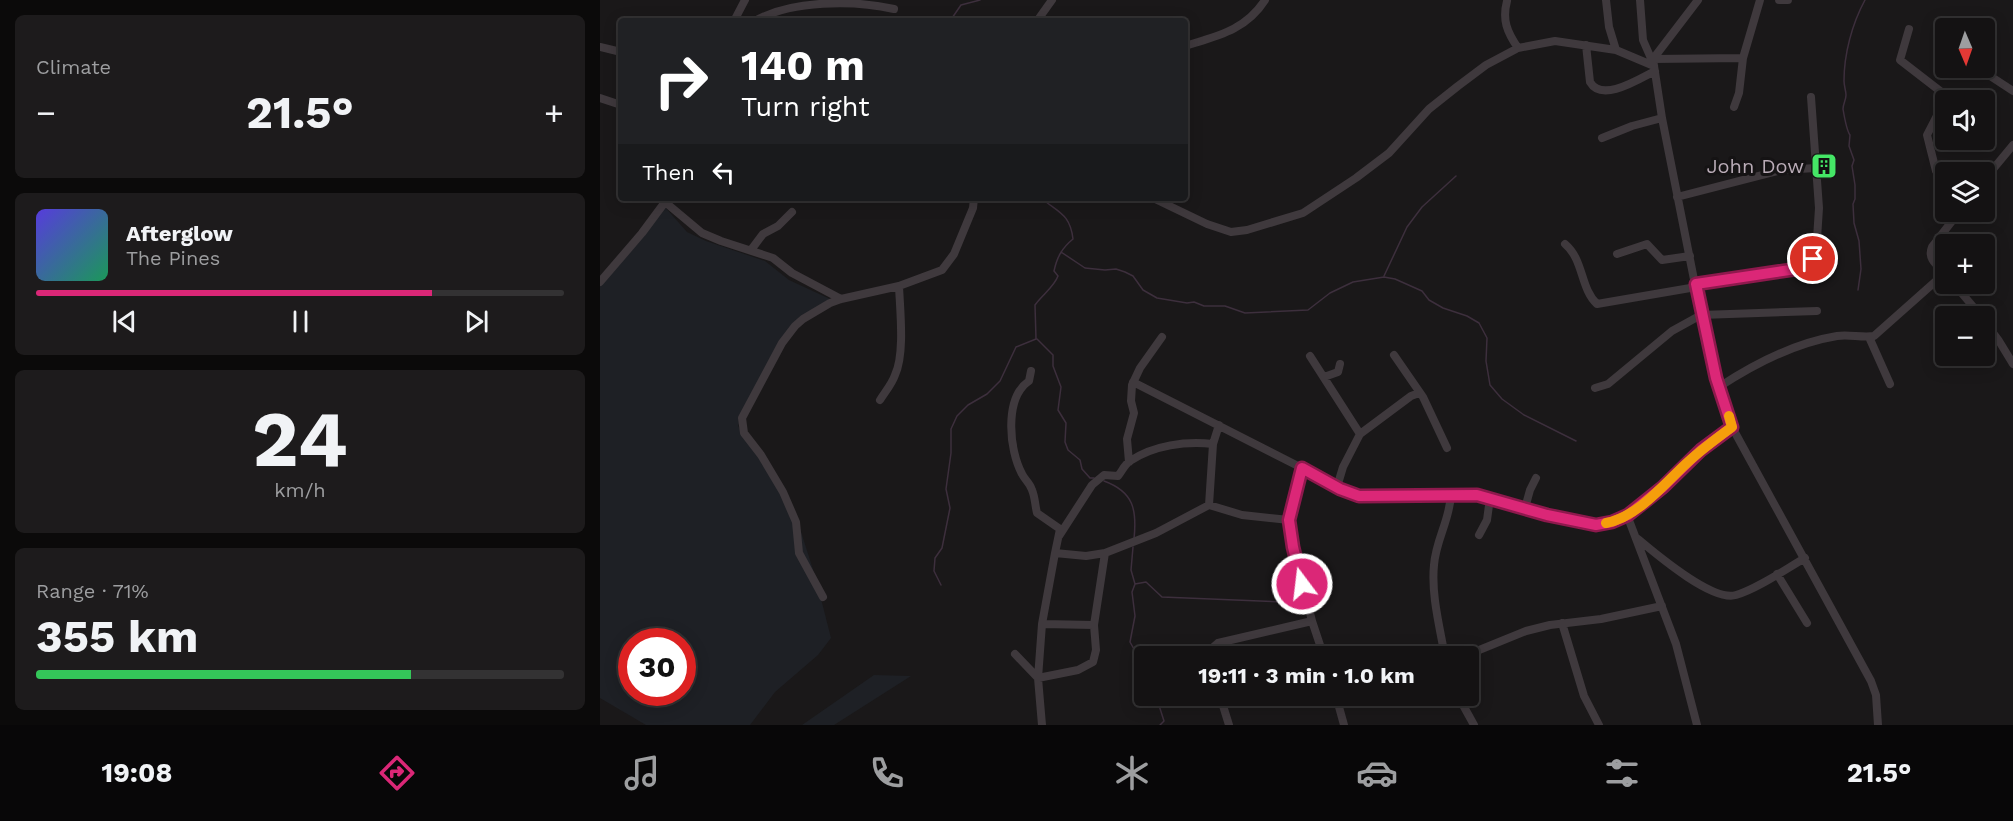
<!DOCTYPE html>
<meta charset="utf-8">
<style>
body{margin:0;font-family:"Work Sans",sans-serif;background:#1d1b1c;color:#f1f3f6;height:100vh;display:flex;flex-direction:column;font-size:22px;white-space:nowrap}
*{box-sizing:border-box;margin:0}
p{font-size:20px;color:#9d9ea0}
.icon{flex:none;width:33px;height:33px;fill:none;stroke:currentColor;stroke-width:2;stroke-linecap:round;stroke-linejoin:round}
.map{position:relative;flex:1;overflow:hidden}
.drawer{display:flex;flex-direction:column;gap:15px;padding:15px;background:#0b0a0a;width:600px}
.drawer>*{flex:none}
.hud{position:absolute;left:18px;top:18px;width:570px;height:183px;border-radius:6px;box-shadow:0 3px 15px #0003,0 0 0 2px #333233;background:#202124;color:#fff;overflow:hidden}
.needle{width:39px;rotate:178deg}
.controls{position:absolute;left:1335px;top:18px;display:grid;gap:12px}
.controls a{display:grid;place-items:center;width:60px;height:60px;border-radius:6px;background:#141213;box-shadow:0 3px 15px #0003,0 0 0 2px #333233;font-size:30px}
.speed{position:absolute;left:18px;top:628px;display:flex;gap:12px;font-size:30px;font-weight:700;text-align:center}
.speed>*{display:grid;place-content:center;width:78px;height:78px;border-radius:50%;background:#141213;box-shadow:0 3px 15px #0003,0 0 0 2px #333233;line-height:1}
.speed .limit{border:9px solid #d22;background:#fff;color:#111}
.pin{position:absolute;display:grid;place-items:center;width:51px;height:51px;color:#fff;margin:-26px;border:3px solid #fff;border-radius:50%;box-shadow:0 2px 6px #0007}
.me{position:absolute;width:66px;margin:-33px;rotate:345deg;stroke-linejoin:round;filter:drop-shadow(0 0 4px #0008)}
.turn{display:flex;align-items:center;gap:21px;height:126px;padding:0 24px;font-size:27px}
.turn .icon{width:78px;height:78px;stroke-width:2.5}
.turn b{display:block;font-size:42px;line-height:51px}
.then{display:flex;align-items:center;height:57px;padding:0 24px;background:#0003;gap:12px;font-size:22px}
.big{font-size:45px;font-weight:700;line-height:1.1}
.drawer .card{flex:1;display:flex;flex-direction:column;justify-content:center;gap:9px;min-width:0;padding:0 21px;border-radius:9px;background:#1d1b1c}
.drawer .dial{align-items:center;gap:0}
.dial b{font-size:78px;line-height:1}
.song{display:flex;align-items:center;gap:18px}
.cover{width:72px;height:72px;border-radius:9px;background:linear-gradient(135deg,hsl(250 70% 55%),hsl(150 70% 35%))}
.played{height:6px;border-radius:3px;background:linear-gradient(90deg,#db2777 75%,#333233 75%)}
.keys{display:flex;justify-content:space-around;direction:ltr}
.heat{display:flex;justify-content:space-between;align-items:center;font-size:33px;direction:ltr}
.charge{height:9px;border-radius:4px;background:linear-gradient(90deg,#34c759 71%,#333233 0)}
.trip{position:absolute;left:534px;top:646px;width:345px;height:60px;border-radius:6px;background:#141213;box-shadow:0 3px 15px #0003,0 0 0 2px #333233;font-weight:700;line-height:60px;text-align:center}
.tab-bar{display:flex;height:96px;justify-content:space-around;align-items:center;background:#080708;color:#9d9ea0}
.tab-bar .icon{width:42px;height:42px}
.tab-bar .active{color:#db2777}
.tab-bar b{font-size:27px;color:#f1f3f6}
main{display:flex;flex:1;min-height:0}
.map>svg:first-child{display:block}
.green{fill:#1e2025;fill-rule:evenodd}
.lines{fill:none;stroke-linecap:round;stroke-linejoin:round}
.stream{stroke:#3d2f3d;stroke-width:1.5}
.minor{stroke:#3f393d;stroke-width:8}
.route-casing{stroke:#8e194d;stroke-width:15}
.route{stroke:#db2777;stroke-width:10}
.slow{stroke:#f59e0b;stroke-width:10}
.labels{text-anchor:middle;stroke-width:6;stroke-linejoin:round;paint-order:stroke}
.poi-label{font-size:20px;fill:#b9abb6;stroke:#151314;text-anchor:end}
</style>
<main>
<section class="drawer">
<div class="card"><p>Climate</p>
<div class="heat"><a>−</a><b class="big">21.5°</b><a>+</a></div>
</div>
<div class="card">
<div class="song"><i class="cover"></i><div><b>Afterglow</b><p>The Pines</p></div></div>
<div class="played"></div>
<div class="keys"><svg class="icon" aria-label="previous" viewBox="0 0 24 24"><path d="M18 5L8 12l10 7zM5 5v14"/></svg><svg class="icon" aria-label="pause" viewBox="0 0 24 24"><path d="M8 5v14M16 5v14"/></svg><svg class="icon" aria-label="next" viewBox="0 0 24 24"><path d="M6 5l10 7-10 7zM19 5v14"/></svg></div>
</div>
<div class="card dial"><b>24</b><p>km/h</p></div>
<div class="card"><p>Range · 71%</p><b class="big">355 km</b><div class="charge"></div></div>
</section>
<div class="map">
<svg width="1413" height="725" viewBox="0 0 1413 725">
<rect width="100%" height="100%" fill="#1a1819"/>
<path class="green" d="M64,206L87,232L106,241L165,261L189,280L230,299L192,325L149,398L138,426L159,454L196,516L216,579L231,638L218,655L175,692L150,725H46L0,698V282ZM32,642H82V693H32Z
M274,675L311,676L234,725H202Z"/>
<g class="lines">
<path class="stream" d="M350,21L361,5L380,0
M461,252L485,268L505,270L516,269L525,272L533,276L543,290L557,298L587,303L594,302L604,306H625L645,313L708,310L730,293L753,282L784,277L795,279L822,291L829,300L843,308L867,316L879,323L887,338L886,361L890,385L902,399L924,415L976,441
M784,276L807,227L822,207L856,176
M1258,290L1261,269L1259,241L1254,223L1253,204L1255,199V185L1252,166L1254,160L1249,146L1250,135C1247,131 1244,115 1243,109C1243,104 1246,100 1246,95C1246,91 1244,86 1244,81C1244,54 1252,24 1265,0
M437,339L453,355V366L461,387L458,410L466,423L465,442L468,450L480,460L482,469L490,478H494
M504,481C534,492 537,510 534,539
M533,547L531,570L535,584L532,592L535,616L530,642L539,658L533,677L544,682
M535,584L546,582L562,597L684,602
M341,585L334,571L335,558L342,548L350,508L346,489L351,453V429L357,416L368,405L387,394L400,381L416,347L436,339L435,305C442,295 454,287 458,276L454,271C457,257 462,248 473,239C470,214 459,213 441,198
M556,696L564,721L560,725"/>
<path class="minor" d="M1006,0L1009,27L1016,50L1054,66
M1040,0L1043,40L1053,63
M1098,0L1053,59L1062,118L1102,320L1116,378L1132,427L1271,681L1276,695L1278,725
M1179,0H1188
M907,1C902,20 907,32 918,48
M134,21L145,0
M155,21C191,0 254,0 294,9
M437,21L452,0
M1309,29L1300,60L1344,94V102L1327,135L1336,171L1346,181
M986,45L990,82C1002,103 1039,79 1055,71
M585,46C617,36 646,30 665,0
M0,47L21,52
M1053,59L1143,58L1160,0
M1371,72H1384L1413,91
M0,98L21,105
M1134,107L1139,93L1143,58
M1002,138L1032,126L1062,118
M1384,180L1413,145
M1077,197L1181,170L1216,168
M65,198V202L102,233L121,241L173,258L192,273L241,299
M553,198L607,224L631,232L647,230L703,213L756,178L789,153L829,109L858,86L886,65L918,48L955,41L1016,50
M965,244C984,260 980,288 997,304L1096,287
M151,250L163,234L178,226L192,212
M1017,254L1047,244L1062,260L1090,256
M1346,274C1337,265 1327,259 1332,247L1359,212
M0,282L42,233L65,202
M1096,284L1203,268L1209,264L1216,254L1219,208L1211,97
M1354,284L1381,316
M1384,321L1399,341L1413,364
M1269,337L1290,384
M794,355L823,397L847,448
M710,356L760,434
M431,371L429,381C404,398 409,450 422,474C425,480 430,483 432,490C435,497 435,505 437,513L460,529L455,553
M724,377L738,372L740,364
M533,382L702,468L689,520L690,533L712,621L724,657
M1119,387C1154,364 1194,343 1237,336C1249,334 1262,338 1274,336L1345,273
M995,388L1008,384L1072,331L1101,315L1217,311
M280,400C285,392 292,384 295,375C305,354 300,310 299,286
M619,425L613,444L609,505L642,515L689,520
M529,462L527,439L534,413L531,401L532,385L540,368L562,337
M702,468L740,489L759,496L877,495L947,515L996,525L1012,522L1027,515
M737,487L743,467L760,434L811,396L819,393
M925,508L930,490L936,478
M879,535L887,520L890,498
M459,536L492,485L504,475L518,476C522,471 525,464 530,461C554,445 586,441 613,444
M1038,539C1056,554 1112,602 1136,595C1157,589 1186,569 1205,558
M505,553L556,533L609,505
M1177,574L1207,623
M223,597L199,553L196,522L183,492L161,455L144,433L142,418L182,343L195,326L203,319L230,303L241,299L299,286L342,270L354,254L373,208L374,198
M962,623L984,696L999,725
M442,624L494,625
M415,654L438,678
M610,657V650L618,643L712,621
M845,657C840,628 831,595 834,565C836,539 850,520 851,494
M862,657L926,631L950,625L1001,619L1062,606
M438,678L478,670L493,662L496,650L494,625L505,553L486,556L455,553L442,624L438,678L442,725
M620,696L629,725
M736,696L744,725
M858,696L874,725
M1097,725L1076,644L1027,515L1063,487L1101,450L1132,427"/>
</g>
<g class="lines">
<g class="route-casing">
<path id="route" d="M702,584L693,547L689,520L702,468L740,489L759,496L877,495L947,515L996,525L1012,522L1028,515L1063,487L1101,450L1132,427L1116,378L1096,284L1203,268L1213,259"/>
</g>
<use href="#route" class="route"/>
<path class="slow" d="M1006,523C1038,517 1065,483 1088,462C1102,449 1117,438 1132,427L1129,416"/>
</g>
<defs>
<g id="building-square" transform="scale(1.35)"><rect x="-9" y="-9" width="18" height="18" rx="4" fill="#45e666" stroke="#151314"/><path d="M-4-6H4V6H1V3H-1V6H-4ZM-2.5-4.3h1.7v1.8h-1.7ZM.8-4.3h1.7v1.8H.8ZM-2.5-1h1.7V.8h-1.7ZM.8-1h1.7V.8H.8Z" fill="#111"/></g>
</defs>
<g fill-rule="evenodd">
<use href="#building-square" x="1224" y="166"/>
</g>
<g class="labels">
<g class="poi-label">
<text x="1204" y="173">John Dow</text>
</g>
</g>
</svg>
<div class="controls">
<a><svg class="needle" viewBox="-14 -14 28 28"><path d="M0-13l5 13h-10z" fill="#e53935"/><path d="M0 13l5-13h-10z" fill="#9d9ea0"/></svg></a>
<a><svg class="icon" aria-label="sound" viewBox="0 0 24 24"><path d="M4 9h4l5-4v14l-5-4H4zM17 9q2 3 0 6"/></svg></a>
<a><svg class="icon" aria-label="layers" viewBox="0 0 24 24"><path d="M12 4l9 5-9 5-9-5zM3 14l9 5 9-5"/></svg></a>
<a>+</a>
<a>−</a>
</div>
<div class="speed"><div class="limit">30</div></div>
<div class="pin" style="left:1213px;top:259px;background:#d93025"><svg class="icon" aria-label="arrive" viewBox="0 0 24 24"><path d="M6 21V4h12l-3 4 3 4H6"/></svg></div>
<svg class="me" style="left:702px;top:584px" viewBox="-20 -20 40 40"><circle r="17" fill="#db2777" stroke="#fff" stroke-width="3"/><path d="M0-11L8 9 0 5-8 9z" fill="#fff"/></svg>
<div class="trip">19:11 · 3 min · 1.0 km</div>
<div class="hud">
<div class="turn"><svg class="icon" aria-label="right" viewBox="0 0 24 24"><path d="M7 20v-9h11M14 6l5 5-5 5"/></svg><div><b>140 m</b>Turn right</div></div>
<div class="then">Then<svg class="icon" aria-label="left" viewBox="0 0 24 24"><path d="M17 20v-9H6M10 6l-5 5 5 5"/></svg></div>
</div>
</div>
</main>
<nav class="tab-bar">
<b>19:08</b>
<svg class="icon active" aria-label="directions" viewBox="0 0 24 24"><path d="M12 3l9 9-9 9-9-9zM9 14v-3h6M13 9l2 2-2 2"/></svg>
<svg class="icon" aria-label="music" viewBox="0 0 24 24"><path d="M9 18V5l10-2v13"/><circle cx="6" cy="18" r="3"/><circle cx="16" cy="16" r="3"/></svg>
<svg class="icon" aria-label="phone" viewBox="0 0 24 24"><path d="M5 4h4l2 5-3 2q2 4 5 5l2-3 5 2v4C11 20 4 13 5 4z"/></svg>
<svg class="icon" aria-label="climate" viewBox="0 0 24 24"><path d="M12 3v18M4 7l16 10M4 17L20 7"/></svg>
<svg class="icon" aria-label="car" viewBox="0 0 24 24"><path d="M5 17H2v-5l4-1 3-4h7l3 4 3 1v5h-3M9 17h6M6 11h13"/><circle cx="7" cy="17" r="2"/><circle cx="17" cy="17" r="2"/></svg>
<svg class="icon" aria-label="filters" viewBox="0 0 24 24"><path d="M4 7h16M4 17h16"/><circle cx="9" cy="7" r="2"/><circle cx="15" cy="17" r="2"/></svg>
<b>21.5°</b>
</nav>
